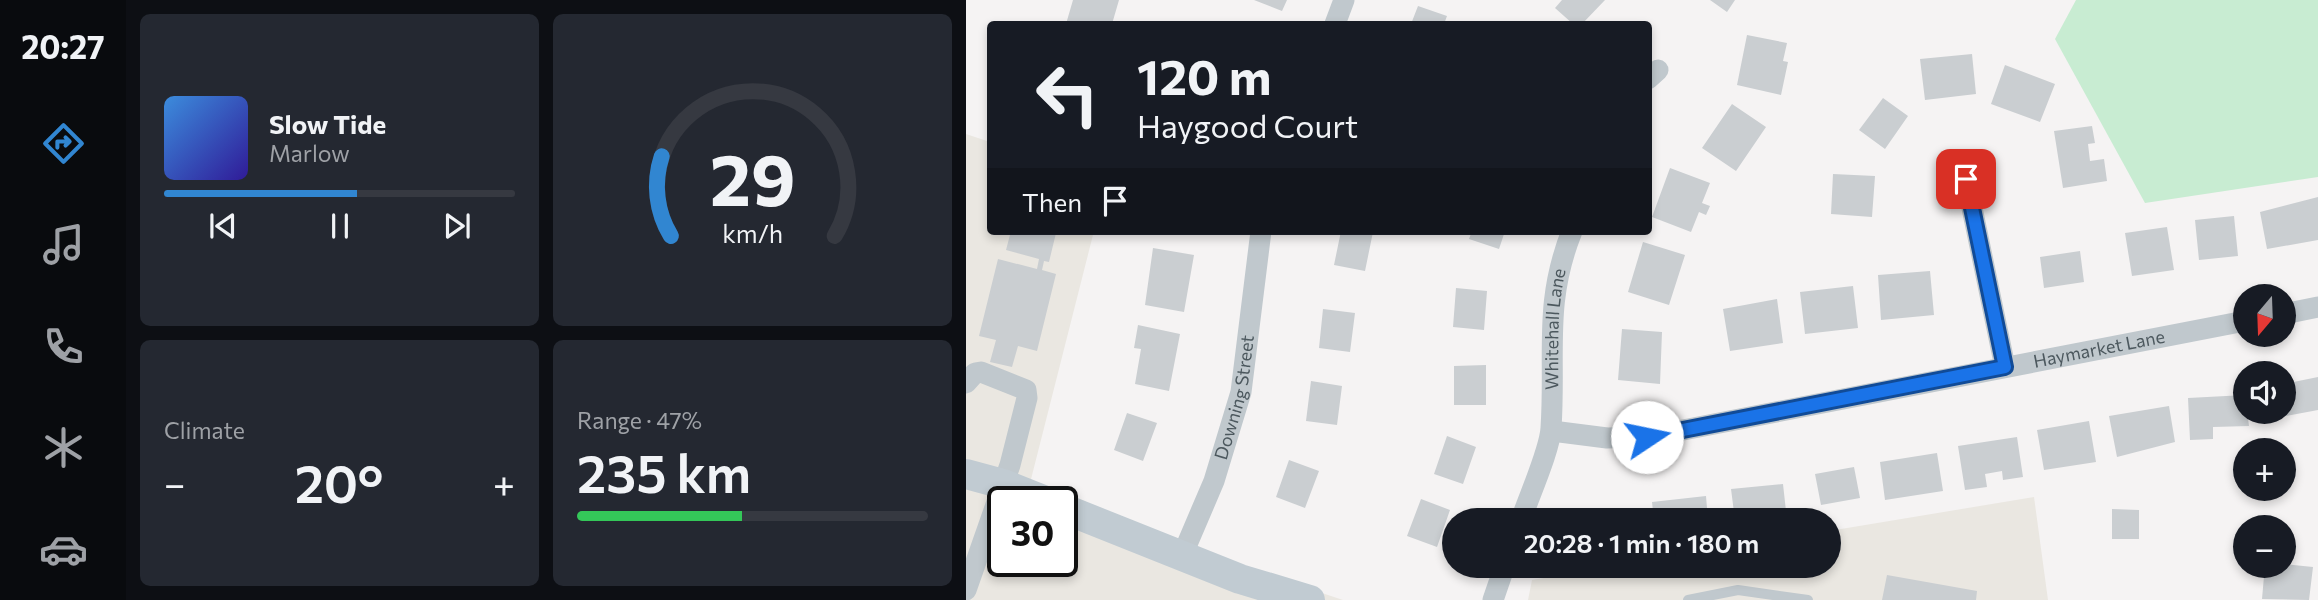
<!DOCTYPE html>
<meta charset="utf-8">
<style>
body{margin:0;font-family:Commissioner,sans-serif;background:#242831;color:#f1f3f6;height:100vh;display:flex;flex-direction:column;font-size:26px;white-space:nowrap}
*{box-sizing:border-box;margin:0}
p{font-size:23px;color:#9ea1a6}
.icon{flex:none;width:38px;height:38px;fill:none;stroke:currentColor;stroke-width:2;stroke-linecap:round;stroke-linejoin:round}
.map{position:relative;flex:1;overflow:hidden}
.drawer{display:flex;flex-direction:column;gap:14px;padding:14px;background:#0d0f14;width:840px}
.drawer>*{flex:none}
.banner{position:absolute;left:21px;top:21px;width:665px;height:214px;border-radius:7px;box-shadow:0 4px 10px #0003;background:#171b24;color:#f1f3f6;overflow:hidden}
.needle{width:46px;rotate:199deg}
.controls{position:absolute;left:1267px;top:284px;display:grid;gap:14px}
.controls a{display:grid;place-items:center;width:63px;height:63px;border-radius:50%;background:#171b24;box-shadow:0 4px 10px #0003;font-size:35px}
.speed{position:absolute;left:21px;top:486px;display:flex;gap:14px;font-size:35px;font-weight:700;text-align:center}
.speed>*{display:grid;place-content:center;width:91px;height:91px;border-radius:50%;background:#171b24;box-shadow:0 4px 10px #0003;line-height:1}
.speed .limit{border:4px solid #111;border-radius:10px;background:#fff;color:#111}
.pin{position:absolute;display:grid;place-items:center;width:60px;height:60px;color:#fff;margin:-30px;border-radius:14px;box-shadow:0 4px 10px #0006}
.me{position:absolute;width:77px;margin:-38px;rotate:79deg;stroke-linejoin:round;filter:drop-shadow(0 0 5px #0008)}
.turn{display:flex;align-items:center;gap:24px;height:147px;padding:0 35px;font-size:32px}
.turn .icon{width:91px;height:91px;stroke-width:2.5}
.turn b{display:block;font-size:49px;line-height:60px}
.then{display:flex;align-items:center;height:66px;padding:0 35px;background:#0003;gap:14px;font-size:26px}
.big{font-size:52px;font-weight:600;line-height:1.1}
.drawer .widget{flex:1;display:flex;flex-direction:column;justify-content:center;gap:10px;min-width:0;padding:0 24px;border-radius:10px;background:#242831}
.drawer .dial{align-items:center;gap:0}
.dial svg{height:182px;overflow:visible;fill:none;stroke:#363941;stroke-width:7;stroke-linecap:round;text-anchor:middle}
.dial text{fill:#f1f3f6;stroke:none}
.song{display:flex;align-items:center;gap:21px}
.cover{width:84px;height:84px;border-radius:10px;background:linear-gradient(135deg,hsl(210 70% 55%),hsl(250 70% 35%))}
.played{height:7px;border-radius:4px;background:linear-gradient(90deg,#3186d1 55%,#363941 55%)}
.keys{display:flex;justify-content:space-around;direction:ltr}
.heat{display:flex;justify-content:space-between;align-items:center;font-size:38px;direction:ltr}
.charge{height:10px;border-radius:5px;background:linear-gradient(90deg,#34c759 47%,#363941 0)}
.drawer .tiles{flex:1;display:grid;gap:14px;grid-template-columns:repeat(2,1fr)}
.trip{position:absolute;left:476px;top:508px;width:399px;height:70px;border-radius:35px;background:#171b24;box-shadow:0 4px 10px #0003;font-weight:600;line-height:70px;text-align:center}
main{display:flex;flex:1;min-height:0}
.tab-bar{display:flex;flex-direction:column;width:126px;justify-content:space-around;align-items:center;background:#090b0e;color:#9ea1a6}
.tab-bar .icon{width:49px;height:49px}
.tab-bar .active{color:#3186d1}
.tab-bar b{font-size:32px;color:#f1f3f6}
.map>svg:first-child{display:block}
.commercial{fill:#eae7e1}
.green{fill:#c8ecd2}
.building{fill:#caced1}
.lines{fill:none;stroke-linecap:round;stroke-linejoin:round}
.lane{stroke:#c0c8cd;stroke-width:10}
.street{stroke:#c0c8cd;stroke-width:21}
.secondary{stroke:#c1cbd2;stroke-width:30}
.route-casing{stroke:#114b97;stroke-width:18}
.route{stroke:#1a73e8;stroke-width:12}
.labels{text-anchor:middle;stroke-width:5;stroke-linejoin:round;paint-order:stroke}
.street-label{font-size:18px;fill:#4c585e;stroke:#fff}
</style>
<main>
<nav class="tab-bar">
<b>20:27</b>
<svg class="icon active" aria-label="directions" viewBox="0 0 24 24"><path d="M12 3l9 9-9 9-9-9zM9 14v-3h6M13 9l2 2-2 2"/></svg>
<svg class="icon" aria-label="music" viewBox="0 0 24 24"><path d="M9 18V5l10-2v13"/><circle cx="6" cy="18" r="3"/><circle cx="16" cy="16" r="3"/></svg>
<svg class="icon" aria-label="phone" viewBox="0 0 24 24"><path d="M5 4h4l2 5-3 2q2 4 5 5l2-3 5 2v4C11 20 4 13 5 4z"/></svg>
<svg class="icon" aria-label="climate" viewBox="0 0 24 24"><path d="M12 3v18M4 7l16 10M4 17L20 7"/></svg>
<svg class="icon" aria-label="car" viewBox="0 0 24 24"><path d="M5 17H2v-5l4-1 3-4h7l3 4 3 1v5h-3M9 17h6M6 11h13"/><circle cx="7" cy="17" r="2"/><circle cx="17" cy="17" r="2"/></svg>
</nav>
<section class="drawer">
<div class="tiles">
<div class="widget">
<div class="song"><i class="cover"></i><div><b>Slow Tide</b><p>Marlow</p></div></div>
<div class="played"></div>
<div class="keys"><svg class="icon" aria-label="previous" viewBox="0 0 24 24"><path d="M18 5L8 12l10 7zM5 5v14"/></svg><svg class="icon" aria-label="pause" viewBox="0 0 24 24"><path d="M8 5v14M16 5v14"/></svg><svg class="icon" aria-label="next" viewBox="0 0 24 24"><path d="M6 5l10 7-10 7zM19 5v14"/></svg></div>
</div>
<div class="widget dial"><svg viewBox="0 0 100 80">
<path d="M14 69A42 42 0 1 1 86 69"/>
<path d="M14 69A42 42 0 0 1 10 34" stroke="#3186d1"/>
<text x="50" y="56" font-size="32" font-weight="700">29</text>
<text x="50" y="72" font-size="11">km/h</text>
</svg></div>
<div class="widget"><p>Climate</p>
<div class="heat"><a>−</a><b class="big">20°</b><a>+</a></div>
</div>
<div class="widget"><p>Range · 47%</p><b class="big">235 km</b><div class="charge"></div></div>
</div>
</section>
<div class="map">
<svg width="1352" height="600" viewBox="0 0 1352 600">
<rect width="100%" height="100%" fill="#f5f3f3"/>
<path class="commercial" d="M0,134L24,142V231H128L61,495L83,502H37V562H96V507L377,600H0Z
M1068,497L1082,600H562L566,580L653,565H863V531Z"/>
<path class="green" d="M1110,0H1352V177L1179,203L1089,39Z"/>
<path class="building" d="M107,0H153L146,24H100Z
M288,0H321L316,11Z
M596,0H639L616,24H607L589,8Z
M744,0H769L761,12Z
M452,6L481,16L478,24H445Z
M781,35L821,43L817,61L822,62L815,95L771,85Z
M1006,54L1010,94L959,100L954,59Z
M1039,65L1089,84L1074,122L1025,104Z
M917,98L942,116L919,149L893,130Z
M766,104L800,127L770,171L736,148Z
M1126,126L1129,143L1122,144L1124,161L1138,159L1141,181L1097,188L1088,131Z
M704,168L744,183L736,203L744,206L740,215L733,212L725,232L686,217Z
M867,174L909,176L906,217L865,214Z
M1352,197V240L1301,249L1294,212Z
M1268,216L1272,256L1233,260L1229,220Z
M1201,227L1208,270L1166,276L1159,233Z
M45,231L90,233L83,262L78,261L76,270L90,274L71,351L52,346L46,367L24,362L30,340L13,336L32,259L71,269L73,259L40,250Z
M375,231L407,232L399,271L368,265Z
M506,231H539L533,249L503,239Z
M677,242L719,255L703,305L662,292Z
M187,248L228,255L218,312L179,305Z
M1114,251L1118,282L1078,288L1074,257Z
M964,271L968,315L915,320L912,275Z
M887,286L892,328L839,334L834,292Z
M490,288L521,291L518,330L487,327Z
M811,299L817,343L764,351L757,309Z
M357,309L389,313L384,352L353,348Z
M172,325L214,334L203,391L169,384L175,349L168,348Z
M656,329L696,332L694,384L652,380Z
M520,365V405H488V366Z
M1352,377V410L1303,419L1301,411H1318V384Z
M345,381L376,386L371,425L340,421Z
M1279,395L1283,426L1247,427V439L1224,440L1222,398Z
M1203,406L1209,442L1151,457L1143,416Z
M161,413L191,423L177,461L148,450Z
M1123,421L1130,462L1078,470L1071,430Z
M481,436L510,447L497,484L468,474Z
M1051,437L1057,477L1037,480L1036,471L1019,474L1021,487L999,490L992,446Z
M971,453L977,491L919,500L914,462Z
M323,460L353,471L339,508L310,497Z
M888,467L894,498L855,505L849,474Z
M817,484L821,520H769L765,489Z
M740,496L742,520H688L686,502Z
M455,499L484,510L471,547L441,536Z
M609,509H663V520H609Z
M1146,509L1173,510V539H1146Z
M1318,564L1347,567L1343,600L1296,599L1299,565Z
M921,575L1011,591L1010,600H916Z"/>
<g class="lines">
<path class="lane" d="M722,600L772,590L842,600"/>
<g class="street">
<path d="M369,24L378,0"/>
<path d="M682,79L692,70"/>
<path d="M1000,179L1039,367"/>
<path d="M1318,314L1352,307"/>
<path d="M0,383L9,373L15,372L60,390L61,398L44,465L0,590"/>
<path id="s1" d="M586,431L641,438L681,437L1279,321"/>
<path id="s2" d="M555,520C563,496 584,450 585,428C590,354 577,304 606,231"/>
<path id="s3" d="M216,556L248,481L275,392L295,231"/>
<path d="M527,600L539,565"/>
</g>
<path class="secondary" d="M0,474L37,484L82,502
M96,508L274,579L344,600"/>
</g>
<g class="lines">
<g class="route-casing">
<path id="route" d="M681,437L1039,367L1000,179"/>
</g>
<use href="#route" class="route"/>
</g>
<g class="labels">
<g class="street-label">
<text dy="6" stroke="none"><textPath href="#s2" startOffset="196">Whitehall Lane</textPath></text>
<text dy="6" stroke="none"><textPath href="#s1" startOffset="556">Haymarket Lane</textPath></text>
<text dy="6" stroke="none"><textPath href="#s3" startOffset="168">Downing Street</textPath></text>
</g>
</g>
</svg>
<div class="controls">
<a><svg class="needle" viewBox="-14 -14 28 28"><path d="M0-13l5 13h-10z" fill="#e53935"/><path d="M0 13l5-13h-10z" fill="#9ea1a6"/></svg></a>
<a><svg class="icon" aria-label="sound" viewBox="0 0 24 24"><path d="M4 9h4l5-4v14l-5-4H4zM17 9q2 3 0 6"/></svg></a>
<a>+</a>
<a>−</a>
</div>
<div class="speed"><div class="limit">30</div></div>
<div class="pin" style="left:1000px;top:179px;background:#d93025"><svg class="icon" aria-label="arrive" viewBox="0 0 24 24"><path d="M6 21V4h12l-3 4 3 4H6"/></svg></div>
<svg class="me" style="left:681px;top:437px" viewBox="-20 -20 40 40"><circle r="19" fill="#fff"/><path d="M0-13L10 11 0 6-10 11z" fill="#1a73e8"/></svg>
<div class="trip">20:28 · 1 min · 180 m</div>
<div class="banner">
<div class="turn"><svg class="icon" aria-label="left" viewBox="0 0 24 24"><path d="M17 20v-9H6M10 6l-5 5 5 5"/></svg><div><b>120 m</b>Haygood Court</div></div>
<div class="then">Then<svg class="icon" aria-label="arrive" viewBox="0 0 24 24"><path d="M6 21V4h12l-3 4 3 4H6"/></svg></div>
</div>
</div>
</main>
